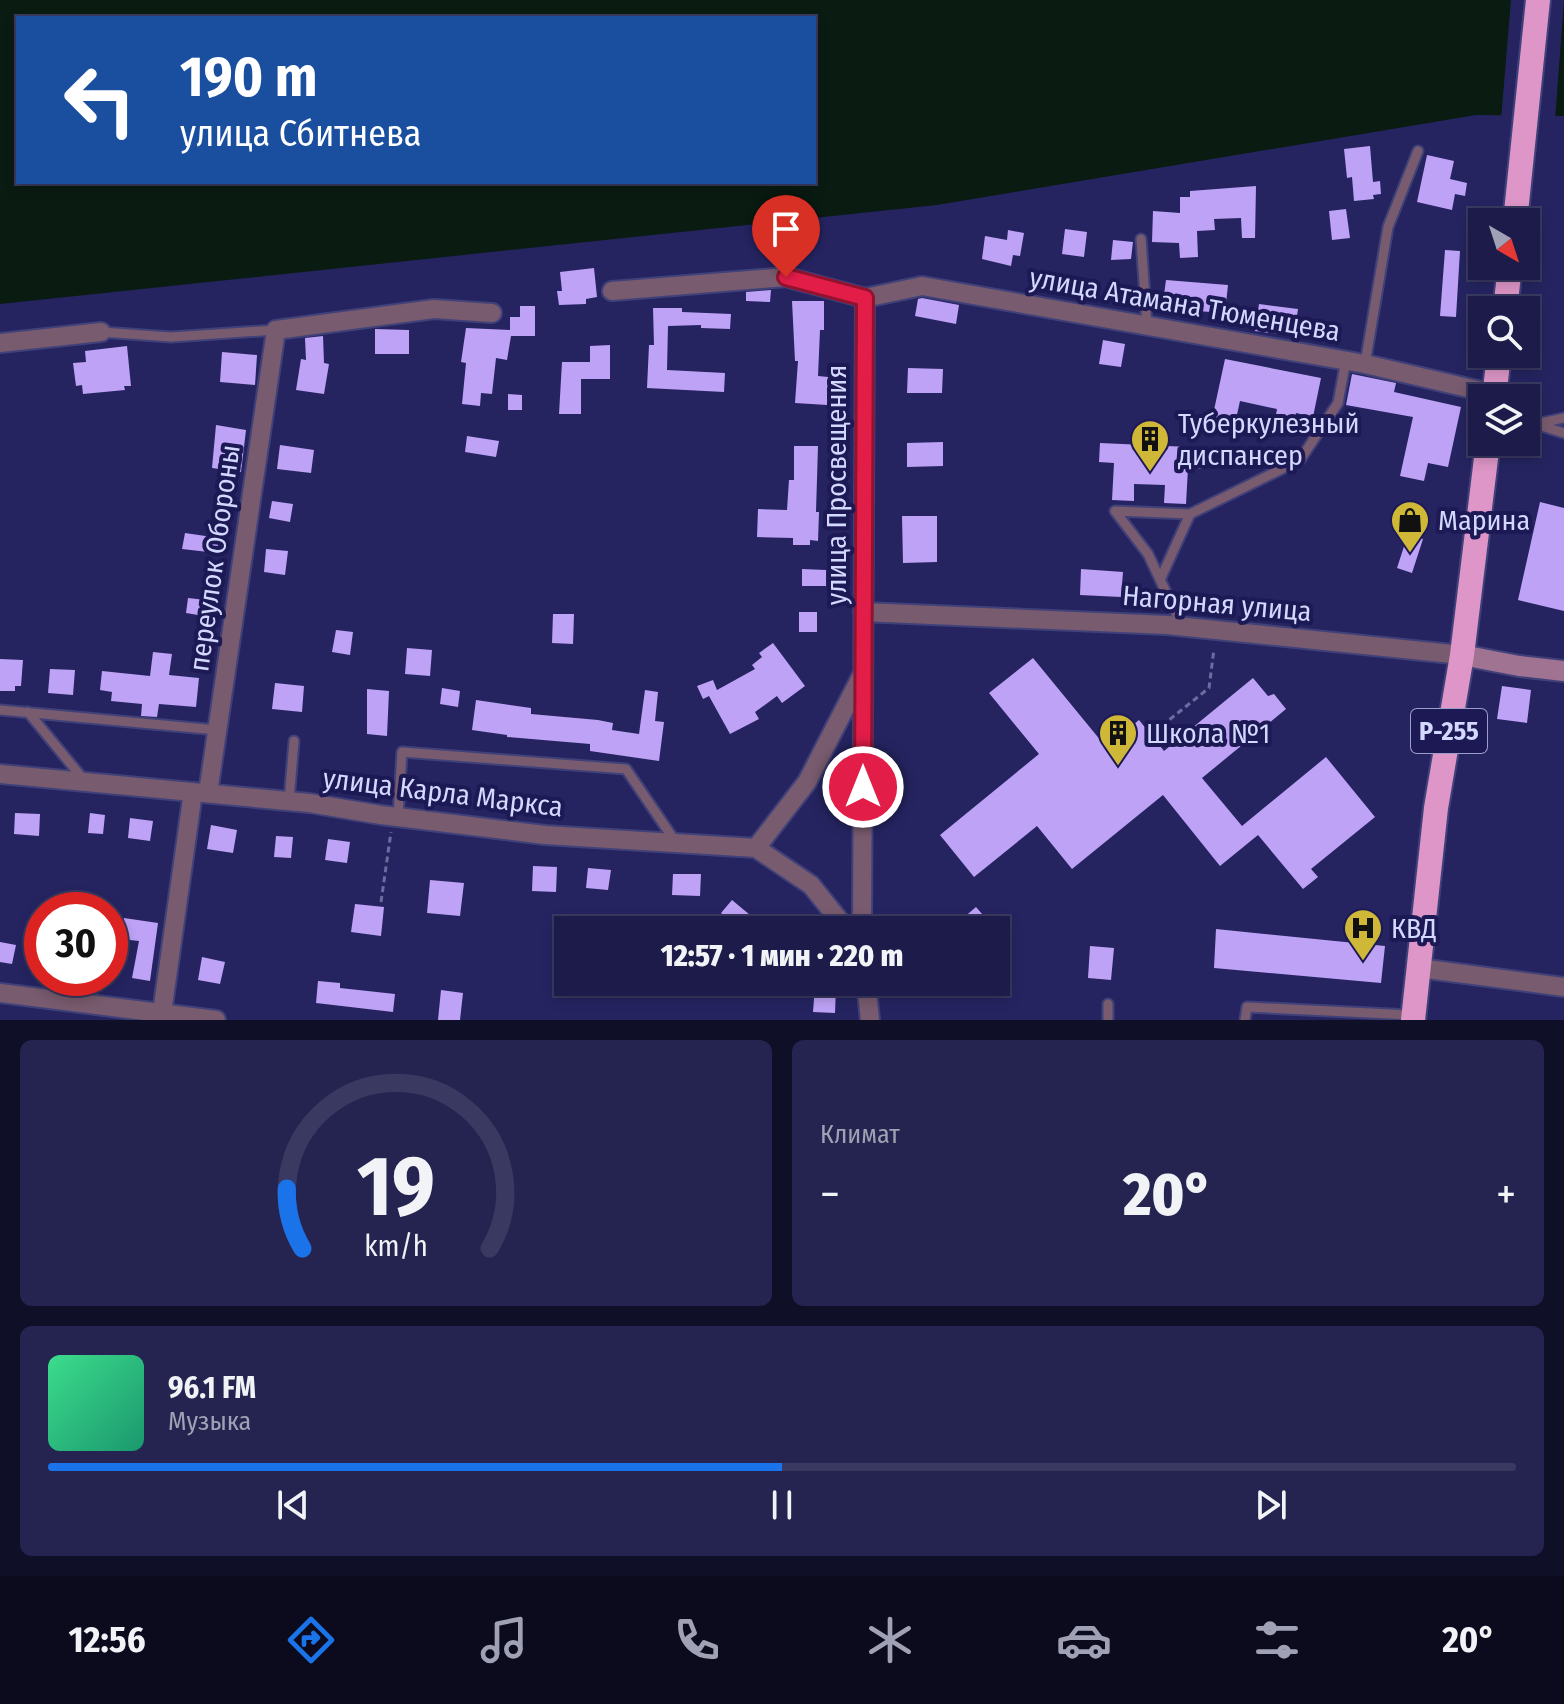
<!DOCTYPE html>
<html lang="ru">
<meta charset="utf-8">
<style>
body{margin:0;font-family:"Fira Sans Condensed",sans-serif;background:#252450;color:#f1f3f6;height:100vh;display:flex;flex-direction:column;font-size:30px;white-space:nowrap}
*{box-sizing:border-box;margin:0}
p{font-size:26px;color:#a0a1b4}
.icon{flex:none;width:44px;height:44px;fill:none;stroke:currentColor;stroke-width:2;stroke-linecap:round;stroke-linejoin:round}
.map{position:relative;height:1020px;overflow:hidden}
.side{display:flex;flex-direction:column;gap:20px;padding:20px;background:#0f0f28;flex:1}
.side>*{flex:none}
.top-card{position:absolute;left:16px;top:16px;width:800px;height:168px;border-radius:0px;box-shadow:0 4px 12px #0003,0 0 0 2px #3a3961;background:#1a4fa0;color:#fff;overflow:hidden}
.needle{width:52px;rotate:141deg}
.tools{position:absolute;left:1468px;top:208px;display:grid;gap:16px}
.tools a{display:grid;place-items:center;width:72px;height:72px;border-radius:0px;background:#1c1b49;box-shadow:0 4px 12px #0003,0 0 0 2px #3a3961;font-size:40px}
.speed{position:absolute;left:24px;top:892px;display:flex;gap:16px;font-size:40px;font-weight:700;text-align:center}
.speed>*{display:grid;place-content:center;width:104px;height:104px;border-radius:50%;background:#1c1b49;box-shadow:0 4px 12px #0003,0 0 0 2px #3a3961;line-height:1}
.speed .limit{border:12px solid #d22;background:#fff;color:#111}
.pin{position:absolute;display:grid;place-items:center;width:68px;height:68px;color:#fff;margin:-82px -34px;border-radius:50% 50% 50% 0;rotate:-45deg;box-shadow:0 0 8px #0007}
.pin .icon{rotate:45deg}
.me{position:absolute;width:88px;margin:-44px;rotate:0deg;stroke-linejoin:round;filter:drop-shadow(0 0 6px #0008)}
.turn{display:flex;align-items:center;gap:28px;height:168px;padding:0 32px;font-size:36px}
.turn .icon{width:104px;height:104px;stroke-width:2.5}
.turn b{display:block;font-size:56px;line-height:68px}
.big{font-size:60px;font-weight:800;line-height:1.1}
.side .card{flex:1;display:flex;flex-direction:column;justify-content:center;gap:12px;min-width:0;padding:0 28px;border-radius:12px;background:#252450}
.side .dial{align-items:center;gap:0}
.dial svg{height:208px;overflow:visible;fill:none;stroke:#3a3961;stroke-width:7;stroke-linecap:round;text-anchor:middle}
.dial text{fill:#f1f3f6;stroke:none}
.song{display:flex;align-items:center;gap:24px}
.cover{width:96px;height:96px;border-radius:12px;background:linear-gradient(135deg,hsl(150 70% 55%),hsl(160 70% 35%))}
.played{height:8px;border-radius:4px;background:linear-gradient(90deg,#1a73e8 50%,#3a3961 50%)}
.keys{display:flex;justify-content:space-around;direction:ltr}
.heat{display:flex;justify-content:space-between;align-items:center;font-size:44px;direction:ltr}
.side .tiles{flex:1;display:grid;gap:20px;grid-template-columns:1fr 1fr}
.card:last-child{grid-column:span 2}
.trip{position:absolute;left:554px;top:916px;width:456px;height:80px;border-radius:0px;background:#1c1b49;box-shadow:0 4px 12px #0003,0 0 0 2px #3a3961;font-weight:800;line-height:80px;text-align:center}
.tabs{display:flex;height:128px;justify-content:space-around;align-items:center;background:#0b0b1d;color:#a0a1b4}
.tabs .icon{width:56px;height:56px}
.tabs .active{color:#1a73e8}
.tabs b{font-size:36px;color:#f1f3f6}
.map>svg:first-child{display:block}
.water{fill:#0a1b12;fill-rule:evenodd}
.pier{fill:#252461}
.building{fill:#bea2f6}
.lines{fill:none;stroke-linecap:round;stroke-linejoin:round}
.lane-casing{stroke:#41417a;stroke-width:13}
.street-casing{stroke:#41417a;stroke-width:22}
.secondary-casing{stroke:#41417a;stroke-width:24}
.highway-casing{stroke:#41417a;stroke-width:28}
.path{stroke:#6b6ca0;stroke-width:3;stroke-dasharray:6 4;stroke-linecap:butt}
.lane{stroke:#785b6e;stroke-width:9}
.street{stroke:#785b6e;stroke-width:18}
.secondary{stroke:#a17392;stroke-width:20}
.highway{stroke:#dd96c7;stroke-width:24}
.route-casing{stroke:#92132f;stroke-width:20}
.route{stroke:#e11d48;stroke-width:14}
.labels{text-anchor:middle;stroke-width:8;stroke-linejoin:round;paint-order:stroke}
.shield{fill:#1c1955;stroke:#9c9fcb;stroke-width:2}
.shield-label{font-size:26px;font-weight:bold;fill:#d3d8fe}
.street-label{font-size:28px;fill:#d3d8fe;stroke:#1c1955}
.poi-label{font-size:28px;fill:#d3d8fe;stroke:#1c1955;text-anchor:start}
</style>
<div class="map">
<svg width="1564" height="1020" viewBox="0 0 1564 1020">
<rect width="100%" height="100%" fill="#252461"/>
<path class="water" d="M0,0H1564V116L1476,115L937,205L0,304ZM18,18H814V182H18Z"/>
<path class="pier" d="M1511,0H1564L1555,120H1501Z"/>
<path class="building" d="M1370,146L1373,182L1380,181L1381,194L1373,195L1374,199L1354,201L1352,177L1347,178L1344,149Z
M1427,155L1454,161L1450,179L1467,183L1465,196L1455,194L1452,210L1417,202Z
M1256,186L1255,238H1242L1241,218L1214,219L1215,230L1197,231L1198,257L1180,258L1179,243L1152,242L1153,211L1180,213V197H1190V191Z
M1346,209L1350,238L1332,240L1329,211Z
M1065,229L1087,232L1084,257L1062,254Z
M1008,230L1024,233L1020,256L1013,255L1011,266L982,259L985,236L1007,240Z
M1113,240L1133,242L1131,259L1111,260Z
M1445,250L1460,251L1456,317L1440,316Z
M594,268L597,297L586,299V304L559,305L557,291H562L560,272Z
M1166,280L1228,285L1225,313L1197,311L1198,306L1163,302Z
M771,290L770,302L746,301V292Z
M922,298L959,305L956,324L915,316L918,299Z
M792,301H824V330H820L818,376L828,377L827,405L795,403L798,361H795Z
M1259,304L1298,309L1294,336L1255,331Z
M520,306H535V336H511L507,360L496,358L492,394L481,393L480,406L462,404L466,363L461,362L466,328L510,330V317H520Z
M653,308H682V312L731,314L730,329L701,328V325L668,326L667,370L725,373L724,392L647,388L649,345H654Z
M375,329L409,330V354H375Z
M323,336L324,363L329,364L324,394L296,390L301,359L306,360L305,338Z
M1103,340L1125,344L1121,367L1099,364Z
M610,345V379H581V414H559L562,362H590V346Z
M127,346L131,386H124L125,390L83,394L82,385L76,386L73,363L86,362L85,351Z
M222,352L257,355L255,385L220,382Z
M1225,359L1321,378L1313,417L1296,413L1293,430L1274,426L1277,409L1240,401L1234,428L1211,424Z
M908,368L943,369L942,393H907Z
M1352,374L1396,383L1394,392L1461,407L1448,467L1428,463L1424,481L1400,476L1413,417L1346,405Z
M508,394L522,395V410H508Z
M216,425L246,430L241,472L212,468Z
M467,436L499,441L496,457L465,452Z
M943,442V466L907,467V443Z
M1100,443L1189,447L1188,453L1205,454L1204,469L1188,468L1186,504L1164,503L1165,485L1134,484V501L1112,500L1114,463L1099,462Z
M280,445L314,450L311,473L277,469Z
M794,446H818L816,512H819L818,541L810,540V545H793V538L757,537L758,509L787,510L789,480H794Z
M272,501L293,504L290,522L269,518Z
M1540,502L1564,508V611L1518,600Z
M902,516H937V562L903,563Z
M185,533L219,538L217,553L182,549Z
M1408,534L1423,539L1412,573L1397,568Z
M266,549L288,551L285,575L264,572Z
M802,569L826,570V586H802Z
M1081,569L1123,572L1121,597L1080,595Z
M188,598L206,600L204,616L186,613Z
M799,612H817V632H799Z
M553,614H574L573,644L552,643Z
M336,630L353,632L350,655L332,652Z
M773,643L805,686L782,703L777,696L755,712L759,719L730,734L709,696L703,699L697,686L713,680L717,690L755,669L752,665L762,657L759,653Z
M407,648L432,650L430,676L405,674Z
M153,652L172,654L169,675L199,678L196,707L159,704L157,717L141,716L142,704L111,701L112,692L100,690L102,671L150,676Z
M1033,658L1106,747L1139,720L1164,751L1253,678L1268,696L1274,694L1286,709L1202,778L1242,826L1326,757L1375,817L1311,869L1318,877L1303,889L1258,835L1220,866L1163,795L1072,869L1037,826L974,877L940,835L1039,754L989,693Z
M0,659L23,660L21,686H15V691H0Z
M50,669L75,670L73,695L48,693Z
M275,683L304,686L302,712L272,709Z
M1502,686L1531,690L1527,723L1497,719Z
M442,688L460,691L458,707L440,704Z
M367,689L389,691L387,736L367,734Z
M645,690L658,692L655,721L664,722L659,761L590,751V744L507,737V735L472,730L476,700L531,708V714L598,720L613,723L612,730L639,734Z
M15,813L40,814L39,836L14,834Z
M90,813L105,815L103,834L88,833Z
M130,818L153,821L150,841L128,838Z
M211,825L237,830L233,853L207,849Z
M276,836L293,837L291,858L274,857Z
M328,839L350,842L347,863L325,860Z
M533,866L557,867L556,892L532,891Z
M588,868L611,870L608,890L586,888Z
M673,874H701L700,896L672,895Z
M430,880L464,883L460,916L427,913Z
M732,900L750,915L738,928L721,913Z
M355,904L384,907L381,936L351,932Z
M976,907L996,930H949Z
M124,918L158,923L150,981L132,978L139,941L121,939Z
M1216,929L1385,946L1381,983L1214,968Z
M0,942L16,945L12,964L0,962Z
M1090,946L1114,948L1111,980L1088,978Z
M202,957L225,962L220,984L198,980Z
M318,981L340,983V988L395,994L393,1012L316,1003Z
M815,986L836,987L835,1013L813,1012Z
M441,990L463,993L460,1020H438Z"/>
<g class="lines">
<g class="lane-casing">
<path id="lane" d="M1141,239L1147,326
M101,332L171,337L276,330
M1365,364L1388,227L1418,151
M1526,421L1564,433
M1536,424L1564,418
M1190,514L1300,460L1338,403L1346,360
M1160,580L1190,514L1115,511L1148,554L1182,626
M0,710L217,730
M28,712L84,780
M289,801L294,741
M398,817L402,752L626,769L675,841
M1108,1004V1020
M1245,1020L1247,1007L1410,1015"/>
</g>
<g class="street-casing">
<path id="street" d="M612,291L786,277L865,298L922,286L1365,364L1494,394
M0,343L101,332
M863,612L1167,625L1462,655
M0,774L309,803L381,815L545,835L756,848L811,885L847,930
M208,793L276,330L434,309L492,313
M756,848L807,782L861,677
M862,930L865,298
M1419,968L1564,987
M866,982L870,1020
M0,993L216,1020
M161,1020L193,792"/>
</g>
<g class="secondary-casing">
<path id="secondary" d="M1462,655L1519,666L1564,671"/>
</g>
<g class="highway-casing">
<path id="highway" d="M1515,222L1538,0
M1505,310L1510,266
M1494,398L1499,354
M1413,1020L1436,808L1462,655L1488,442"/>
</g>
<path class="path" d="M1154,732L1209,688L1214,649
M381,902L391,832"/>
<use href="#lane" class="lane"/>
<use href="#street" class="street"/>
<use href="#secondary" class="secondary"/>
<use href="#highway" class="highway"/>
</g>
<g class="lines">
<g class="route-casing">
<path id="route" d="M786,277L865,298L863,787"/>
</g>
<use href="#route" class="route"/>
</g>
<defs>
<g id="building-pin" transform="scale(2)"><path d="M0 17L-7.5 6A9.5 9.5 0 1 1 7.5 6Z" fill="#cfb837" stroke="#1c1955"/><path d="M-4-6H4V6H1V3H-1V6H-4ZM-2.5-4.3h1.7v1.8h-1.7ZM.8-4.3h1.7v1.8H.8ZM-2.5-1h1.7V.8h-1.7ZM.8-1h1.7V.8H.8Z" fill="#111"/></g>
<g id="shop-pin" transform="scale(2)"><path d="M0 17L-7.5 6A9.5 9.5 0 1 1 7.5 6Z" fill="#cfb837" stroke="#1c1955"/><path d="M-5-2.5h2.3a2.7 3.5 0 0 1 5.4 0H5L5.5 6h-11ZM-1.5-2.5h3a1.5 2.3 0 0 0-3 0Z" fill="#111"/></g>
<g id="hospital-pin" transform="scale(2)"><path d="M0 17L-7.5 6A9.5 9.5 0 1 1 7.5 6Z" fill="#cfb837" stroke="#1c1955"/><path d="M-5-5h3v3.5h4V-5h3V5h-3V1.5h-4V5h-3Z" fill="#111"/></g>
</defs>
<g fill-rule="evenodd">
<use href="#building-pin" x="1150" y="439"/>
<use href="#shop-pin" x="1410" y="520"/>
<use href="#building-pin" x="1118" y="733"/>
<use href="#hospital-pin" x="1363" y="928"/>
</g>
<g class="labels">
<rect class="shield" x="1411" y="709" width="76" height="44" rx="6"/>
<g class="shield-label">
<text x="1449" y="740">Р-255</text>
</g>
<g class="street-label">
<text transform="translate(1185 304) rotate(10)" y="10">улица Атамана Тюменцева</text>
<text transform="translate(836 485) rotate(-90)" y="10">улица Просвещения</text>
<text transform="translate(214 558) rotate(-82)" y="10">переулок Обороны</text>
<text transform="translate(1217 603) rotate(5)" y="10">Нагорная улица</text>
<text transform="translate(443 792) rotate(7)" y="10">улица Карла Маркса</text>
</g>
<g class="poi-label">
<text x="1178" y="433">Туберкулезный<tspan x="1178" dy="32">диспансер</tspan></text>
<text x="1438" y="530">Марина</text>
<text x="1146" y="743">Школа №1</text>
<text x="1391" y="938">КВД</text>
</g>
</g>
</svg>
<div class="tools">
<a><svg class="needle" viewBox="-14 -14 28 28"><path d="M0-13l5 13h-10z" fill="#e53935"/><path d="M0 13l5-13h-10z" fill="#a0a1b4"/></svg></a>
<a><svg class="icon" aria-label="search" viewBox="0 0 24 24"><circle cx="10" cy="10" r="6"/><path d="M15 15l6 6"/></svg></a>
<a><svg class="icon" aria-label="layers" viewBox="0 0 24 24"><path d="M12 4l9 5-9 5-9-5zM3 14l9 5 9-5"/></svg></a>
</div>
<div class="speed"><div class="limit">30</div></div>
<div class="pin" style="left:786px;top:277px;background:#d93025"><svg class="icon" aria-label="arrive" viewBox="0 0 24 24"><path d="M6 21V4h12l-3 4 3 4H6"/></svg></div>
<svg class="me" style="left:863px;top:787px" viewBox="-20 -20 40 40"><circle r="17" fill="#e11d48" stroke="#fff" stroke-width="3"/><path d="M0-11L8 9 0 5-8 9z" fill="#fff"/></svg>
<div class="trip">12:57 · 1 мин · 220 m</div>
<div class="top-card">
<div class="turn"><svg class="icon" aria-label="left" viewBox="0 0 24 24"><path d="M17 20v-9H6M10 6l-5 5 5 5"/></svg><div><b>190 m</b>улица Сбитнева</div></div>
</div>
</div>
<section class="side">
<div class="tiles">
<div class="card dial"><svg viewBox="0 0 100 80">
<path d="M14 69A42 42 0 1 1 86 69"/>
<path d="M14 69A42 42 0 0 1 8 46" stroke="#1a73e8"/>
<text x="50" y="56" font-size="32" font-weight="700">19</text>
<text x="50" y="72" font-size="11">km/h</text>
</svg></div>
<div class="card"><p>Климат</p>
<div class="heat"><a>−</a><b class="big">20°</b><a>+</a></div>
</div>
<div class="card">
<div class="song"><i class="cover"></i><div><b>96.1 FM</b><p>Музыка</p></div></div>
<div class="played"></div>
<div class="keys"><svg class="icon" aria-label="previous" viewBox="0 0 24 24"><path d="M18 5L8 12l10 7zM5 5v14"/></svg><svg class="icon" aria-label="pause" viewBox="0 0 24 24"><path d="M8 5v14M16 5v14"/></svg><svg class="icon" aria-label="next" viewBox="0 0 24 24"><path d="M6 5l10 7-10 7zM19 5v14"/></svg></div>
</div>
</div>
</section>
<nav class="tabs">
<b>12:56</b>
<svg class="icon active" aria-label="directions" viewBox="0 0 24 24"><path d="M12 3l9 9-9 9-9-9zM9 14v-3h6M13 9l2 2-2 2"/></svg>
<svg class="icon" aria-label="music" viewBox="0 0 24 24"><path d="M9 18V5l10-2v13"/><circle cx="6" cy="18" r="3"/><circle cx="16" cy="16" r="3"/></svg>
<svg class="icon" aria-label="phone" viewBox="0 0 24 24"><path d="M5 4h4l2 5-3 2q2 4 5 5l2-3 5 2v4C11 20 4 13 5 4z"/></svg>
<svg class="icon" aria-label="climate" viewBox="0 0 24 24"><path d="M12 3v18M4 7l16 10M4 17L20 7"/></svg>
<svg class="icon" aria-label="car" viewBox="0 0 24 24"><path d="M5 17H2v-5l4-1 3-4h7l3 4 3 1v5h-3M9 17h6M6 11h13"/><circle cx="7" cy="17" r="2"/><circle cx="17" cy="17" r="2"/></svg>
<svg class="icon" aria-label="filters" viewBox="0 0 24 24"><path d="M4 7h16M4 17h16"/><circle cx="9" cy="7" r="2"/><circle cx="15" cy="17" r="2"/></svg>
<b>20°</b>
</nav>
